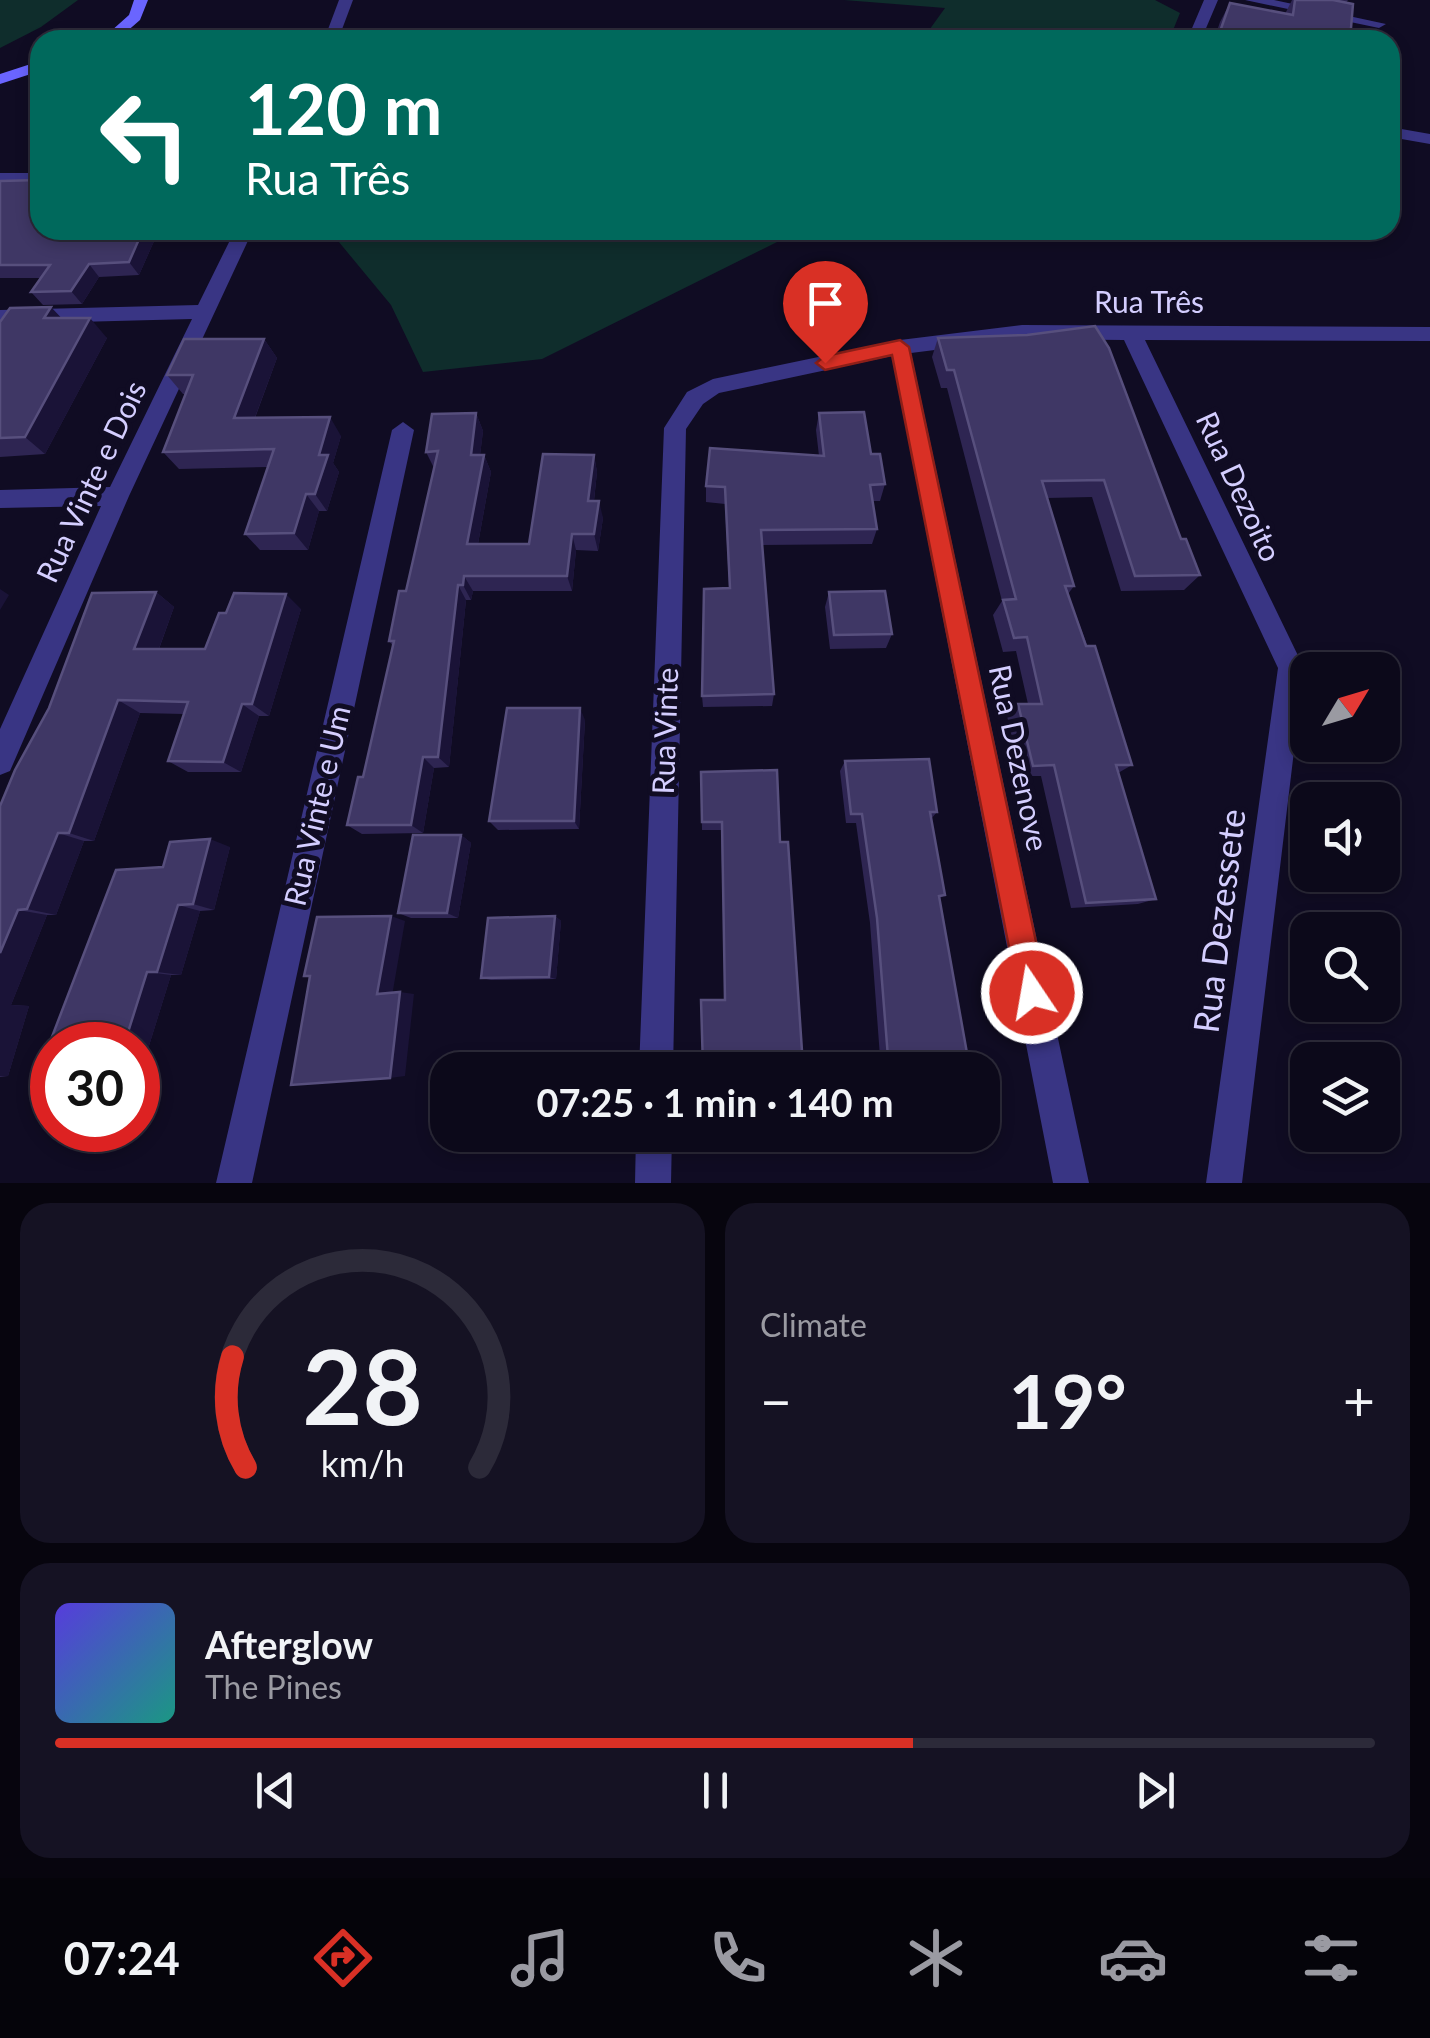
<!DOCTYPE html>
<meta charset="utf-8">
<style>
body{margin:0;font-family:Lato,sans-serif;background:#151223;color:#f1f3f6;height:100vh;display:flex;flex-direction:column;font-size:38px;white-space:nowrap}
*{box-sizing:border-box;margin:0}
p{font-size:32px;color:#9a9aa2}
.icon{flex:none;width:55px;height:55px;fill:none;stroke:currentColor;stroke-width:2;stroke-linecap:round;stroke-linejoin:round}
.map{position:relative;height:1183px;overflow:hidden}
.side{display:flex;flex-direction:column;gap:20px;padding:20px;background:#07050e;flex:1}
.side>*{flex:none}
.hud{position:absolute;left:30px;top:30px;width:1370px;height:210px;border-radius:30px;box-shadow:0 5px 15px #0003,0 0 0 2px #2c2a39;background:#00695c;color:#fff;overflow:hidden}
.needle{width:65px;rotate:52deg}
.buttons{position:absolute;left:1290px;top:652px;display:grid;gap:20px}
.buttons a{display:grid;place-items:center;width:110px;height:110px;border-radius:20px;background:#0c091a;box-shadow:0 5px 15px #0003,0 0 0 2px #2c2a39;font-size:50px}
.speed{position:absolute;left:30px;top:1022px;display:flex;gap:20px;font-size:50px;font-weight:700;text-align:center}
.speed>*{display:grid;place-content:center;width:130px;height:130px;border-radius:50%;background:#0c091a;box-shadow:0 5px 15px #0003,0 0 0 2px #2c2a39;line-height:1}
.speed .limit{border:15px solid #d22;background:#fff;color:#111}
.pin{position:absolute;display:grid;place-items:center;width:85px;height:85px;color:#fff;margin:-102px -42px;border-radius:50% 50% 50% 0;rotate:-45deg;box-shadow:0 0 10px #0007}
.pin .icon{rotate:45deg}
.me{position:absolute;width:110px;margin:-55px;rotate:348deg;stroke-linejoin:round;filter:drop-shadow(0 0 8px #0008)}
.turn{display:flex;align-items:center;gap:35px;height:210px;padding:0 50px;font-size:45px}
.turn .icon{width:130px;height:130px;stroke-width:2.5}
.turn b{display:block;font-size:70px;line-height:85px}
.big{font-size:75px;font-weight:700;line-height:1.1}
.side .widget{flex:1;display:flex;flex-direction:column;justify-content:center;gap:15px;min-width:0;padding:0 35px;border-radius:30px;background:#151223}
.side .dial{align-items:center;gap:0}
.dial svg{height:260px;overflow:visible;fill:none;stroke:#2c2a39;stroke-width:7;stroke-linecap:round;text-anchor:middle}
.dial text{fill:#f1f3f6;stroke:none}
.song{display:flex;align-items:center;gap:30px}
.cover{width:120px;height:120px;border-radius:15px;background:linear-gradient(135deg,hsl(250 70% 55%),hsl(170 70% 35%))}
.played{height:10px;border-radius:5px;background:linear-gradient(90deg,#d93025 65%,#2c2a39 65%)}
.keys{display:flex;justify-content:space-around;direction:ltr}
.heat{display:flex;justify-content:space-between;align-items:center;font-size:55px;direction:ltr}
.side .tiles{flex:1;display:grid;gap:20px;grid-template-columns:1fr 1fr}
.widget:last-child{grid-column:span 2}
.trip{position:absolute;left:430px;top:1052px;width:570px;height:100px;border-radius:30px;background:#0c091a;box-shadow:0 5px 15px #0003,0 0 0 2px #2c2a39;font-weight:700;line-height:100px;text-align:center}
.menu{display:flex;height:160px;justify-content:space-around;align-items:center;background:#05040a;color:#9a9aa2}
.menu .icon{width:70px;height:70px}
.menu .selected{color:#d93025}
.menu b{font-size:45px;color:#f1f3f6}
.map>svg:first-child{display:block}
.green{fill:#0f2d2c}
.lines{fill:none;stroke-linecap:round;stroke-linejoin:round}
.street{fill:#393584;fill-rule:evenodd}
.secondary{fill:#6a65ff;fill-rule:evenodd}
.wall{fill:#2e2552}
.shaded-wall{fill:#1a1337}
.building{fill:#3f3765;stroke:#574f7d;stroke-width:2.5}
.route{fill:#d93025;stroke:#8d1f18;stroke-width:2.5}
.labels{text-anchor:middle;stroke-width:10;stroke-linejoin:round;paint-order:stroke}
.street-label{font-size:30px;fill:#d4ceff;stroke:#100c23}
.near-street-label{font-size:35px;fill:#d4ceff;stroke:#100c23}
</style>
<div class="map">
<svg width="1430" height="1183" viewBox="0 0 1430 1183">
<rect width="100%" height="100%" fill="#100c23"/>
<path class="green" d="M0,0H78L41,27L0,48Z
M844,0H1155L1180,13L1169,40H922L945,8Z
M329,230H801L542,359L423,372L391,305Z"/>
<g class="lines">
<path class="street" d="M339,0H353L338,40H324Z
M1204,0H1218L1201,40H1187Z
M1245,0H1274L1386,24L1379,28Z
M1390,127L1430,134V144L1390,137Z
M0,173H40V183H0Z
M235,230H253L129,496L10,771L0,775V729L101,506L0,508V490L110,487L192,319L0,324V310L198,305Z
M1022,325L1430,327V341L1145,340L1304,668L1242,1183H1206L1278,668L1124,340L1022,339L911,353L1089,1183H1053L892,356L719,393L703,404L686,429L673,1070H639L664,428L687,392L713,379L900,340Z
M403,422L414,430L252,1183H216L392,430Z
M636,1135H672L671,1183H635Z"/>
<path class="secondary" d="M134,0H148L140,20L117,40H101L129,15Z
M40,61V71L0,84V74Z"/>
</g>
<path class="wall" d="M1292,0H1348L1346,3L1350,40H1214L1220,22L1230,3L1285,14Z
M0,181L40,230H159L139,275L99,277L82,304L43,305L31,292L41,278H0Z
M62,318L107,338L45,454L0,457V322Z
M938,338L1181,539L1200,575L1184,590L1121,591L1092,497L1047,498L1074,586L1068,594L1132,765L1118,773L1156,899L1138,904L1071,908L1041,776H1021L1007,716L1018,704H1028L1016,651L1003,652L993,615L1002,601L947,388H941L932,357Z
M264,339L277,358L255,418L341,436L333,463L339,472L327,511H319L308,550H260L245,534L268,467L179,469L163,452L185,394H183L167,375Z
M476,413L483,431L480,455H484L491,472L478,544H529L594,455L597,472L594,501L603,518L598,551L576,550L572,591H473L471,600H466L449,767L434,768L423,833L362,834L347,825L363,777L393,646L389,641L406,591L434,468L426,452Z
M819,413L871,454L885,484L880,501H873L877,529L872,544L762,545L774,694L772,706L703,707L702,696L729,588L725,504L706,502V486L819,456L816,430Z
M156,592L174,607L159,649H205L301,609L269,716H259L241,772H188L168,761L184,714L140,713L94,841H84L56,915H47L11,1005L29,1006L8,1076L0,1077V806Z
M829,592L892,634L886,648L830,649L825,607Z
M585,720L579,829L498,830L489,821Z
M845,761L937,812L931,819L945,895L940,898L970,1070H881L870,923L856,823H846L840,771Z
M701,772L780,842L725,1000L721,830H702Z
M461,835L471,843L458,918H411L398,913Z
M230,847L214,910L200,911L181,975H171L143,1065L138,1066L163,867Z
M555,916L561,921L556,979L491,980L481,978Z"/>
<path class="shaded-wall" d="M143,230H159L139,275L129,262Z
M89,264L99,277L82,304L71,291Z
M51,307L69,326L44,318Z
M90,318L107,338L45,454L25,437Z
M264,339L277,358L248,436L234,418Z
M476,413L483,431L478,472L471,455Z
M330,417L341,436L333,463L339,472L327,511L315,494L319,455Z
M484,455L491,472L475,560L467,544Z
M594,455L597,472L592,518L588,501Z
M306,494L319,511L308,550L294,533Z
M599,501L603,518L598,551L594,534Z
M572,534L576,550L572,591L567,576Z
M464,576L473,591L471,600L463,585Z
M458,585L466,600L449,767L438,757Z
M0,589L9,595L0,610Z
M156,592L174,607L154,662L134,649Z
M286,594L301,609L269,716L252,704Z
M118,700L140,713L94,841L69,833Z
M242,704L259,716L241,772L223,762Z
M580,708L585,720L579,829L574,821Z
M423,757L434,768L423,833L411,825Z
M58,833L84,841L56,915L27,909Z
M461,835L471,843L458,918L447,913Z
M210,839L230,847L214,910L193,904Z
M178,905L200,911L181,975L157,972Z
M18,910L47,915L11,1005L29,1006L8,1076H0V953Z
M391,916L405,921L392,996L377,994Z
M555,916L561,921L556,979L549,977Z
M147,972L171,975L143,1065L138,1066V1045H124Z
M400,992L414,994L405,1076L390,1078Z"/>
<path class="building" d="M1295,0H1333L1353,4L1350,40H1217L1230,3L1293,15Z
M40,180V230H143L129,262L89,264L71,291L31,292L50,265H0V181Z
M51,307L44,318H90L25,437L0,438V322L10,308Z
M1095,326L1109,348L1181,539H1186L1200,575L1135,576L1104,480L1042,481L1074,586H1065L1086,646H1095L1132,765H1116L1156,899L1086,903L1054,765L1033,766L1018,704H1042L1027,637L1014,638L1003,600L1016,599L954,370H947L938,338L1027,335Z
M184,339H264L234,418L330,417L319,455H328L315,494H306L294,533L245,534L274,449L163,452L193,375H167Z
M864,412L871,454H880L885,484L870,485L877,529L761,530L774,694L702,696L704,589L730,588L725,487L706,486L710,448L824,456L819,413Z
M476,413L471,455H484L467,544H529L543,454L594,455L588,501H599L594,534H572L567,576H464L463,585H458L438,757H423L411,825H347L358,777H363L394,641H389L399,591H406L438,451L426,452L432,414Z
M885,591L892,634L834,635L829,592Z
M156,592L134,649H205L219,613H226L234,593L286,594L252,704H242L223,762L168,761L188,702L118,700L69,833H58L27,909L18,910L0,953V806L15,770L49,708L92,593Z
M507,708H580L574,821H489Z
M929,759L937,812H930L945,895L939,896L970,1070H889L877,918L862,814H851L845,761Z
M777,770L780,842H788L803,1066L703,1068L701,1000H725L722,822H702L701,772Z
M413,835H461L447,913H398Z
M210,839L193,904L178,905L157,972H147L124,1045H52V1067L40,1068L116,870L163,867L170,842Z
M391,916L377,994L400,992L390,1078L291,1085L310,976H304L317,917Z
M555,916L549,977L481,978L488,918Z"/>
<path class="route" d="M900,340L909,347L1047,993L1043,1003L1032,1008L1022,1003L1018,993L892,355L825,370L816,363L825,356Z"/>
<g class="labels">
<g class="street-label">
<text x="1149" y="313">Rua Três</text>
<text transform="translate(92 482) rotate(-65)" y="10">Rua Vinte e Dois</text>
<text transform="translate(1238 487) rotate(65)" y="10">Rua Dezoito</text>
<text transform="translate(666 731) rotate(-88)" y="10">Rua Vinte</text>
<text transform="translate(1018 758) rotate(78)" y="10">Rua Dezenove</text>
<text transform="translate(318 806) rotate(-77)" y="10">Rua Vinte e Um</text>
</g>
<g class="near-street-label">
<text transform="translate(1220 921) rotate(-83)" y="12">Rua Dezessete</text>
</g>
</g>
</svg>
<div class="buttons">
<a><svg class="needle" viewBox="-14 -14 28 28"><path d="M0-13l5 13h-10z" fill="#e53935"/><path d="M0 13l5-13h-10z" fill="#9a9aa2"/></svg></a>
<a><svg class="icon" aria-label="sound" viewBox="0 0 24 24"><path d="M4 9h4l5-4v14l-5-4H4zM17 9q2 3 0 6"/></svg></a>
<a><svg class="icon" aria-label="search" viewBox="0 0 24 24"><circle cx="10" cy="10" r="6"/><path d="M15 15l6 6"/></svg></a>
<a><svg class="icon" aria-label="layers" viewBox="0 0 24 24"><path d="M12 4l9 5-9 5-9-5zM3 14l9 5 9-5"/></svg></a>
</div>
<div class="speed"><div class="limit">30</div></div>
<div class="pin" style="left:825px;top:363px;background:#d93025"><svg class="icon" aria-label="arrive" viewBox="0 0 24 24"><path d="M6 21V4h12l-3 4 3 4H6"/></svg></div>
<svg class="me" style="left:1032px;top:993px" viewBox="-20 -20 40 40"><circle r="17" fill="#d93025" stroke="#fff" stroke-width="3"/><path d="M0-11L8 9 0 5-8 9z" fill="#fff"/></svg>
<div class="trip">07:25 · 1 min · 140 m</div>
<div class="hud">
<div class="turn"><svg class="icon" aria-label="left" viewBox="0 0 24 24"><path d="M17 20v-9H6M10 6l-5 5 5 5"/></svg><div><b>120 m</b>Rua Três</div></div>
</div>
</div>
<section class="side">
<div class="tiles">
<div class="widget dial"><svg viewBox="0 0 100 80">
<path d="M14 69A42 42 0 1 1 86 69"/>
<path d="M14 69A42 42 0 0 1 10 35" stroke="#d93025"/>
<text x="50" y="56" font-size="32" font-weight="700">28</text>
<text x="50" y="72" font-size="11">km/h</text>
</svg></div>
<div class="widget"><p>Climate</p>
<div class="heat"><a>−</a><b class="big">19°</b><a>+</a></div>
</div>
<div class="widget">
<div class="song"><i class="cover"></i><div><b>Afterglow</b><p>The Pines</p></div></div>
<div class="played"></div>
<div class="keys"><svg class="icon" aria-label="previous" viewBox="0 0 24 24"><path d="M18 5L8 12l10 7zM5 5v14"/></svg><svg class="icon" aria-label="pause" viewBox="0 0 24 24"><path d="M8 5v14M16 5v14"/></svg><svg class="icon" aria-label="next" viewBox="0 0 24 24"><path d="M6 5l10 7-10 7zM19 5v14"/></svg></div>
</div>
</div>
</section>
<nav class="menu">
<b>07:24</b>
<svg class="icon selected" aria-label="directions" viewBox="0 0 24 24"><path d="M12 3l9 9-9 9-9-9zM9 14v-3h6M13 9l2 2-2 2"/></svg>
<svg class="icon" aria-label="music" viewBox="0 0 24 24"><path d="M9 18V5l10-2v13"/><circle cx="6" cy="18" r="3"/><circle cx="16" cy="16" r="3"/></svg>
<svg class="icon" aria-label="phone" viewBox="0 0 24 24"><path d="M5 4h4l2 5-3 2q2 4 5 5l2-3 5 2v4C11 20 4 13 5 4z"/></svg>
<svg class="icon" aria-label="climate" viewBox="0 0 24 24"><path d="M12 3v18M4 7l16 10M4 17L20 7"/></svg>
<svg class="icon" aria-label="car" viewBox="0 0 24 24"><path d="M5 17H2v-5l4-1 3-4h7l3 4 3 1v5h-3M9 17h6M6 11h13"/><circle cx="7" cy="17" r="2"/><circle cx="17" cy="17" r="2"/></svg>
<svg class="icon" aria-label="filters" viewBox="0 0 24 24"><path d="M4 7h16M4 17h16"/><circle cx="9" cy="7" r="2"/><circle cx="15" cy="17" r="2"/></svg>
</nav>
